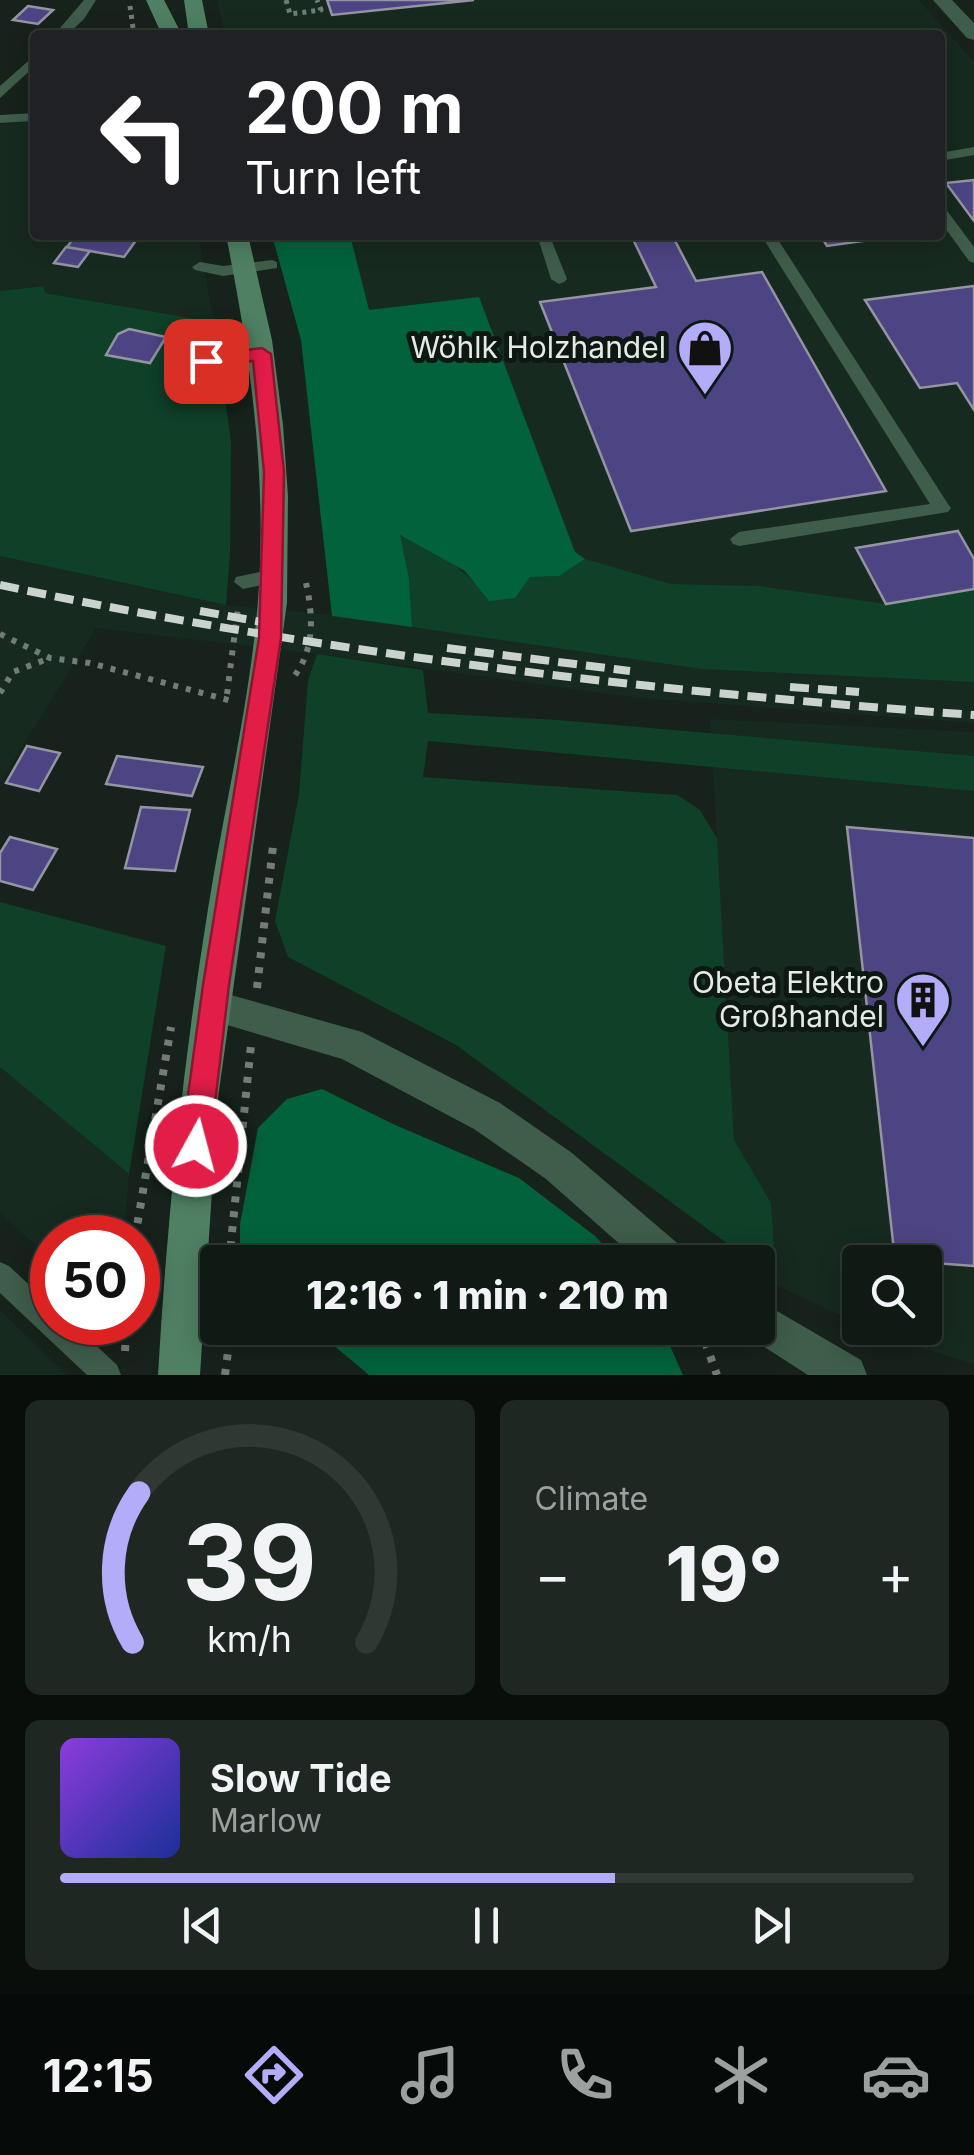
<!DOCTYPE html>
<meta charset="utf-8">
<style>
body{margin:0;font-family:Inter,sans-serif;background:#1e2722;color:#f1f3f6;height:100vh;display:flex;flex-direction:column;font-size:38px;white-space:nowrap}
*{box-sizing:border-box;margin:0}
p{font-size:32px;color:#9ca1a0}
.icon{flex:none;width:55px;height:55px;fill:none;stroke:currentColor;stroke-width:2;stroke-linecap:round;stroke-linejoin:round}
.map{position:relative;height:1375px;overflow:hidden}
.panel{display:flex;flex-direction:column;gap:25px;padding:25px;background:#090e0b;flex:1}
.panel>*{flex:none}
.banner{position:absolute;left:30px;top:30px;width:915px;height:210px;border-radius:10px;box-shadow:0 5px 25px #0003,0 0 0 2px #303834;background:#202124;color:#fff;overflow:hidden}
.fabs{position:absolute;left:842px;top:1245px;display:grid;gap:20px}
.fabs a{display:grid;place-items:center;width:100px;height:100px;border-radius:10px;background:#101a14;box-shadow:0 5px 25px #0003,0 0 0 2px #303834;font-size:50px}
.speed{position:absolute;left:30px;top:1215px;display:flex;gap:20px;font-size:50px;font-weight:700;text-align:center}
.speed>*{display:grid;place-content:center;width:130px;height:130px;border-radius:50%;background:#101a14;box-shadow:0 5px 25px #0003,0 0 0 2px #303834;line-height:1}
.speed .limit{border:15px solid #d22;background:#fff;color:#111}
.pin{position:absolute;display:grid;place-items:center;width:85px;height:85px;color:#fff;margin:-42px;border-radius:20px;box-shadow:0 5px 15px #0006}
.me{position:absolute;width:110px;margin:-55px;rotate:7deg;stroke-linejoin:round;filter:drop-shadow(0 0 8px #0008)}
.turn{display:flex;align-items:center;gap:35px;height:210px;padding:0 50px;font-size:45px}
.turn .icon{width:130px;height:130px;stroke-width:2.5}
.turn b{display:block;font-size:70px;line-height:85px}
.big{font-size:75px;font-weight:800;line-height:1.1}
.panel .widget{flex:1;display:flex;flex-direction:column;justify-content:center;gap:15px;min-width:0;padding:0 35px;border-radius:15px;background:#1e2722}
.panel .dial{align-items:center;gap:0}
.dial svg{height:260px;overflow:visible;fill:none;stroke:#303834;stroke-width:7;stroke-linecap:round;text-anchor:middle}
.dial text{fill:#f1f3f6;stroke:none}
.song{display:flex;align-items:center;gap:30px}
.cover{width:120px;height:120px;border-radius:15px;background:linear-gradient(135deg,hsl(270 70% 55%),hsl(230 70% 35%))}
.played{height:10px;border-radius:5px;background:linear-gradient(90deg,#b3acf9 65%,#303834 65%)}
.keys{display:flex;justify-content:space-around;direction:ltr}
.heat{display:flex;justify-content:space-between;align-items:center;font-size:55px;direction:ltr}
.panel .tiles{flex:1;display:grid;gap:25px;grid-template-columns:1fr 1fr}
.widget:last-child{grid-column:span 2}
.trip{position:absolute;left:200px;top:1245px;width:575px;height:100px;border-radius:10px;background:#101a14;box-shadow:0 5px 25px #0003,0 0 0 2px #303834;font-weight:800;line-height:100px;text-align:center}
.dock{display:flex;height:160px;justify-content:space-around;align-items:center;background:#060a08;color:#9ca1a0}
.dock .icon{width:70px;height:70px}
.dock .selected{color:#b3acf9}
.dock b{font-size:45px;color:#f1f3f6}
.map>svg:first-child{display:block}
.built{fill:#172a1f}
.green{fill:#0f4028}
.forest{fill:#02623b}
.building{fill:#4d4484;stroke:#9594a3;stroke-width:2.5}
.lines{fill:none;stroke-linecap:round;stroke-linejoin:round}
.path-far2{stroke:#737d77;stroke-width:5;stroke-dasharray:4 5;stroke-linecap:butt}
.path-far1{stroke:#737d77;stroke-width:6;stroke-dasharray:5 8;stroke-linecap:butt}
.path{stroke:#737d77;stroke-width:8;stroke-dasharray:6 9;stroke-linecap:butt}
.lane{fill:#3f5d4b;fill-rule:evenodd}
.street{fill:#3f5d4b;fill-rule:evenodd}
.secondary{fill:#4f8063;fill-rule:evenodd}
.rail{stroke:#cbd3ce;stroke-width:8;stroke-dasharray:19 9;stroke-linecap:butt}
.route{fill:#e11d48;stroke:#92132f;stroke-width:2.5}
.labels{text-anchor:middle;stroke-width:10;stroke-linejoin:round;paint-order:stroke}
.poi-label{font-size:30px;fill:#e4ebe6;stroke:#0d1812;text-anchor:end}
</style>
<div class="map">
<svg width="974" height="1375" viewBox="0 0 974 1375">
<rect width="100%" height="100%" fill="#16221b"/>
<path class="built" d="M217,0H919L974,62V723L639,698L317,654L96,628L0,783V556L226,605L332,615L301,340L272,235H940V35H225Z
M35,121V235H198L214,322L44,293V286L0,291V124Z
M710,719L974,732V1364L899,1341L868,1328H925V1262H860V1324L777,1286L734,1140Z
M0,1067L129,1174L124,1237L52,1238V1260L0,1213Z
M0,1310L67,1375H0Z"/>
<path class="green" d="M44,286L45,293L214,322L231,441L230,553L226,605L0,556V291Z
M399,535L449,560L482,589L530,577L559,576L585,559L671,584L759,586L886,604L974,589V682L702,669L412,627L409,579Z
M317,654L423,670L428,713L558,720L974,756V791L428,741L423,777L677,795L700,810L717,838L734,1140L771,1203L774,1251L750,1260L456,1045L288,957L275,921L299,794L308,680Z
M0,902L166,946L129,1174L0,1067Z"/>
<path class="forest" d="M272,235H350L369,310L479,297L575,552L585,559L559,576L530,577L515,598L489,601L465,571L400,535L409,579L412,627L332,616L301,340Z
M322,1089L393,1124L519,1178L595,1236L620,1262H240V1224L258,1128L287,1099Z
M313,1328H662L683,1375H369Z"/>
<path class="building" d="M327,0H474L332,15Z
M28,6L53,10L38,24L13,20Z
M974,180V221L946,183Z
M76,235H117L137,239L124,257L67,247Z
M631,235H672L696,281L762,272L886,491L631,531L540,302L656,287Z
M820,235H906L827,246Z
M66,247L90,251L78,267L54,263Z
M973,286L974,287V410L957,383L920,388L865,300Z
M129,329L166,337L150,363L106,355L118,334Z
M958,531L974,559V589L886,604L856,548Z
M27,746L60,753L39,791L6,783Z
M117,756L203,767L192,796L106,784Z
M141,807L190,810L175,871L125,868Z
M847,827L974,838V1266L895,1260Z
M10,837L57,849L33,890L0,881V853Z"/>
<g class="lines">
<path class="path-far2" d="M286,0L290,14L321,10L317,0
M130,6L134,35"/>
<path class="path-far1" d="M0,634L50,658L90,663L232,701
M295,675C315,648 313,615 306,583
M0,693L13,672L50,658
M227,694L238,608"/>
<path class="path" d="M257,988L273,846
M135,1238L171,1027
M229,1262L251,1045
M700,1328L717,1375
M125,1351L127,1322
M225,1375L231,1328"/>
<path class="lane" d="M84,0H96L84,19L67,35H54Z
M35,55V66L0,98V86Z
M35,113V121L0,123V115Z
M974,147V155L940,161V153Z
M940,207L945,208L974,247V263L969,261L940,221Z
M537,235H554L551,239L567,279L564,282L559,284L551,279Z
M761,235H775L948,504L951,508L948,512L739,546L733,544L730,539L739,532L930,504Z
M272,260L277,262V268L223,276L195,270L192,267L200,262L223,266Z
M262,349L270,354L268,358L207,366L199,361L207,356Z
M274,569L283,576L281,581L243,589L234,582L236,577Z
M0,1262L9,1266L52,1306V1322H71L117,1365L121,1375H87L0,1293Z"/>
<path class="street" d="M933,0H952L974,23V40L967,38Z
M213,990L362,1032L500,1103L572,1153L683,1248L689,1262H640L546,1179L474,1129L342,1059L200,1017L195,1006L200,995Z
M758,1300L861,1360L867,1375H808L744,1334L741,1328H758Z"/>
<path class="secondary" d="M146,0H164L182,35H162Z
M184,0H202L209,35H189Z
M226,235H248L272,340L283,425L288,496L287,603L218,1098L200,1375H158C167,1219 183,1063 208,909C226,795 256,680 260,565C264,452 248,345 226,235Z"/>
<path class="rail" d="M0,585C322,653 646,691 974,715
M200,611L273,624
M447,648L630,671
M790,687L859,692"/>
</g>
<path class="route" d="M262,348L271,354L284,472L281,638L229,985L210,1146L206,1156L196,1160L186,1156L181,1146L203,985L259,638L264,472L253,361L206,367L197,361L206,355Z"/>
<defs>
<g id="shop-pin" transform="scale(2.875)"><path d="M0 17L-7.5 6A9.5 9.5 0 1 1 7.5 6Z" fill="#b3acf9" stroke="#0d1812"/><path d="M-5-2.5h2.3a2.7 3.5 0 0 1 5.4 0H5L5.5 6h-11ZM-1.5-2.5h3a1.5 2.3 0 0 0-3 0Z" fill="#111"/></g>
<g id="building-pin" transform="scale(2.875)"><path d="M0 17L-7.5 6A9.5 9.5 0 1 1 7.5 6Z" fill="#b3acf9" stroke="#0d1812"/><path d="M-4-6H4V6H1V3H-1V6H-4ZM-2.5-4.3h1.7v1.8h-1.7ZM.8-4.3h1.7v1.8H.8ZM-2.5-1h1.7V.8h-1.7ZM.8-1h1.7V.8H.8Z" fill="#111"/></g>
</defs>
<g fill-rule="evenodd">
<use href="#shop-pin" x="705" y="348"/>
<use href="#building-pin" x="923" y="1000"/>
</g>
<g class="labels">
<g class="poi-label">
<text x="666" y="358">Wöhlk Holzhandel</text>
<text x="884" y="993">Obeta Elektro<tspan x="884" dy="34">Großhandel</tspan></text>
</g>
</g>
</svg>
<div class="fabs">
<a><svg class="icon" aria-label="search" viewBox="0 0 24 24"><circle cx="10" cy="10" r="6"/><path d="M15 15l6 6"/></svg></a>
</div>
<div class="speed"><div class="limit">50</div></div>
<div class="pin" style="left:206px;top:361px;background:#d93025"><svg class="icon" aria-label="arrive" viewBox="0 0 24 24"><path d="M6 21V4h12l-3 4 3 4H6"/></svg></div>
<svg class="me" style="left:196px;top:1146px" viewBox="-20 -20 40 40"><circle r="17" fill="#e11d48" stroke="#fff" stroke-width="3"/><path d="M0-11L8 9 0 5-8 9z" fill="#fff"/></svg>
<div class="trip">12:16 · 1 min · 210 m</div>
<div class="banner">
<div class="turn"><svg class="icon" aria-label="left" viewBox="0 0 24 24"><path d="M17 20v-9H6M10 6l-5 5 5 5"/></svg><div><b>200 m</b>Turn left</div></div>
</div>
</div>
<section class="panel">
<div class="tiles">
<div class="widget dial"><svg viewBox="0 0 100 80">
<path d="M14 69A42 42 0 1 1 86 69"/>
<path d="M14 69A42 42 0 0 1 16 23" stroke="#b3acf9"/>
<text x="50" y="56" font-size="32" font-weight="700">39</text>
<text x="50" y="72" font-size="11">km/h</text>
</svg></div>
<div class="widget"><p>Climate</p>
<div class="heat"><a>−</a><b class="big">19°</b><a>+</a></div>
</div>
<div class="widget">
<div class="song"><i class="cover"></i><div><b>Slow Tide</b><p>Marlow</p></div></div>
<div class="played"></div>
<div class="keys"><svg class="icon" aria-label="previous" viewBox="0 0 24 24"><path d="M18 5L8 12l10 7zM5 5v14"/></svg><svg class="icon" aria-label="pause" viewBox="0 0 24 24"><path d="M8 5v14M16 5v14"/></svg><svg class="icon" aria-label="next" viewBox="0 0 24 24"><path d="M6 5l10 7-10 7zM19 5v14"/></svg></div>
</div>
</div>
</section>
<nav class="dock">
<b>12:15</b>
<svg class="icon selected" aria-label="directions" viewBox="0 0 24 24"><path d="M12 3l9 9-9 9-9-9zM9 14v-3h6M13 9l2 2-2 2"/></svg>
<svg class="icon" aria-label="music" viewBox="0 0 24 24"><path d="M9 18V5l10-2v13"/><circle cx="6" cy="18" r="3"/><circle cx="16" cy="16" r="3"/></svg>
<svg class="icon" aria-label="phone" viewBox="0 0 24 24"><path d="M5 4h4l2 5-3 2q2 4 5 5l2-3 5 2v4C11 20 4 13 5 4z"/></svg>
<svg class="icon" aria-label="climate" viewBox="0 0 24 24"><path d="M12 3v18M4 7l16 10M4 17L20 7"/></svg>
<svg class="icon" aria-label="car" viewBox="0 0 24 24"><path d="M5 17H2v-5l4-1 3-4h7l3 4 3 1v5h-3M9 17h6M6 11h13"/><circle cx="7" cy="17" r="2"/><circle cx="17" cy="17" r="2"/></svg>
</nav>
